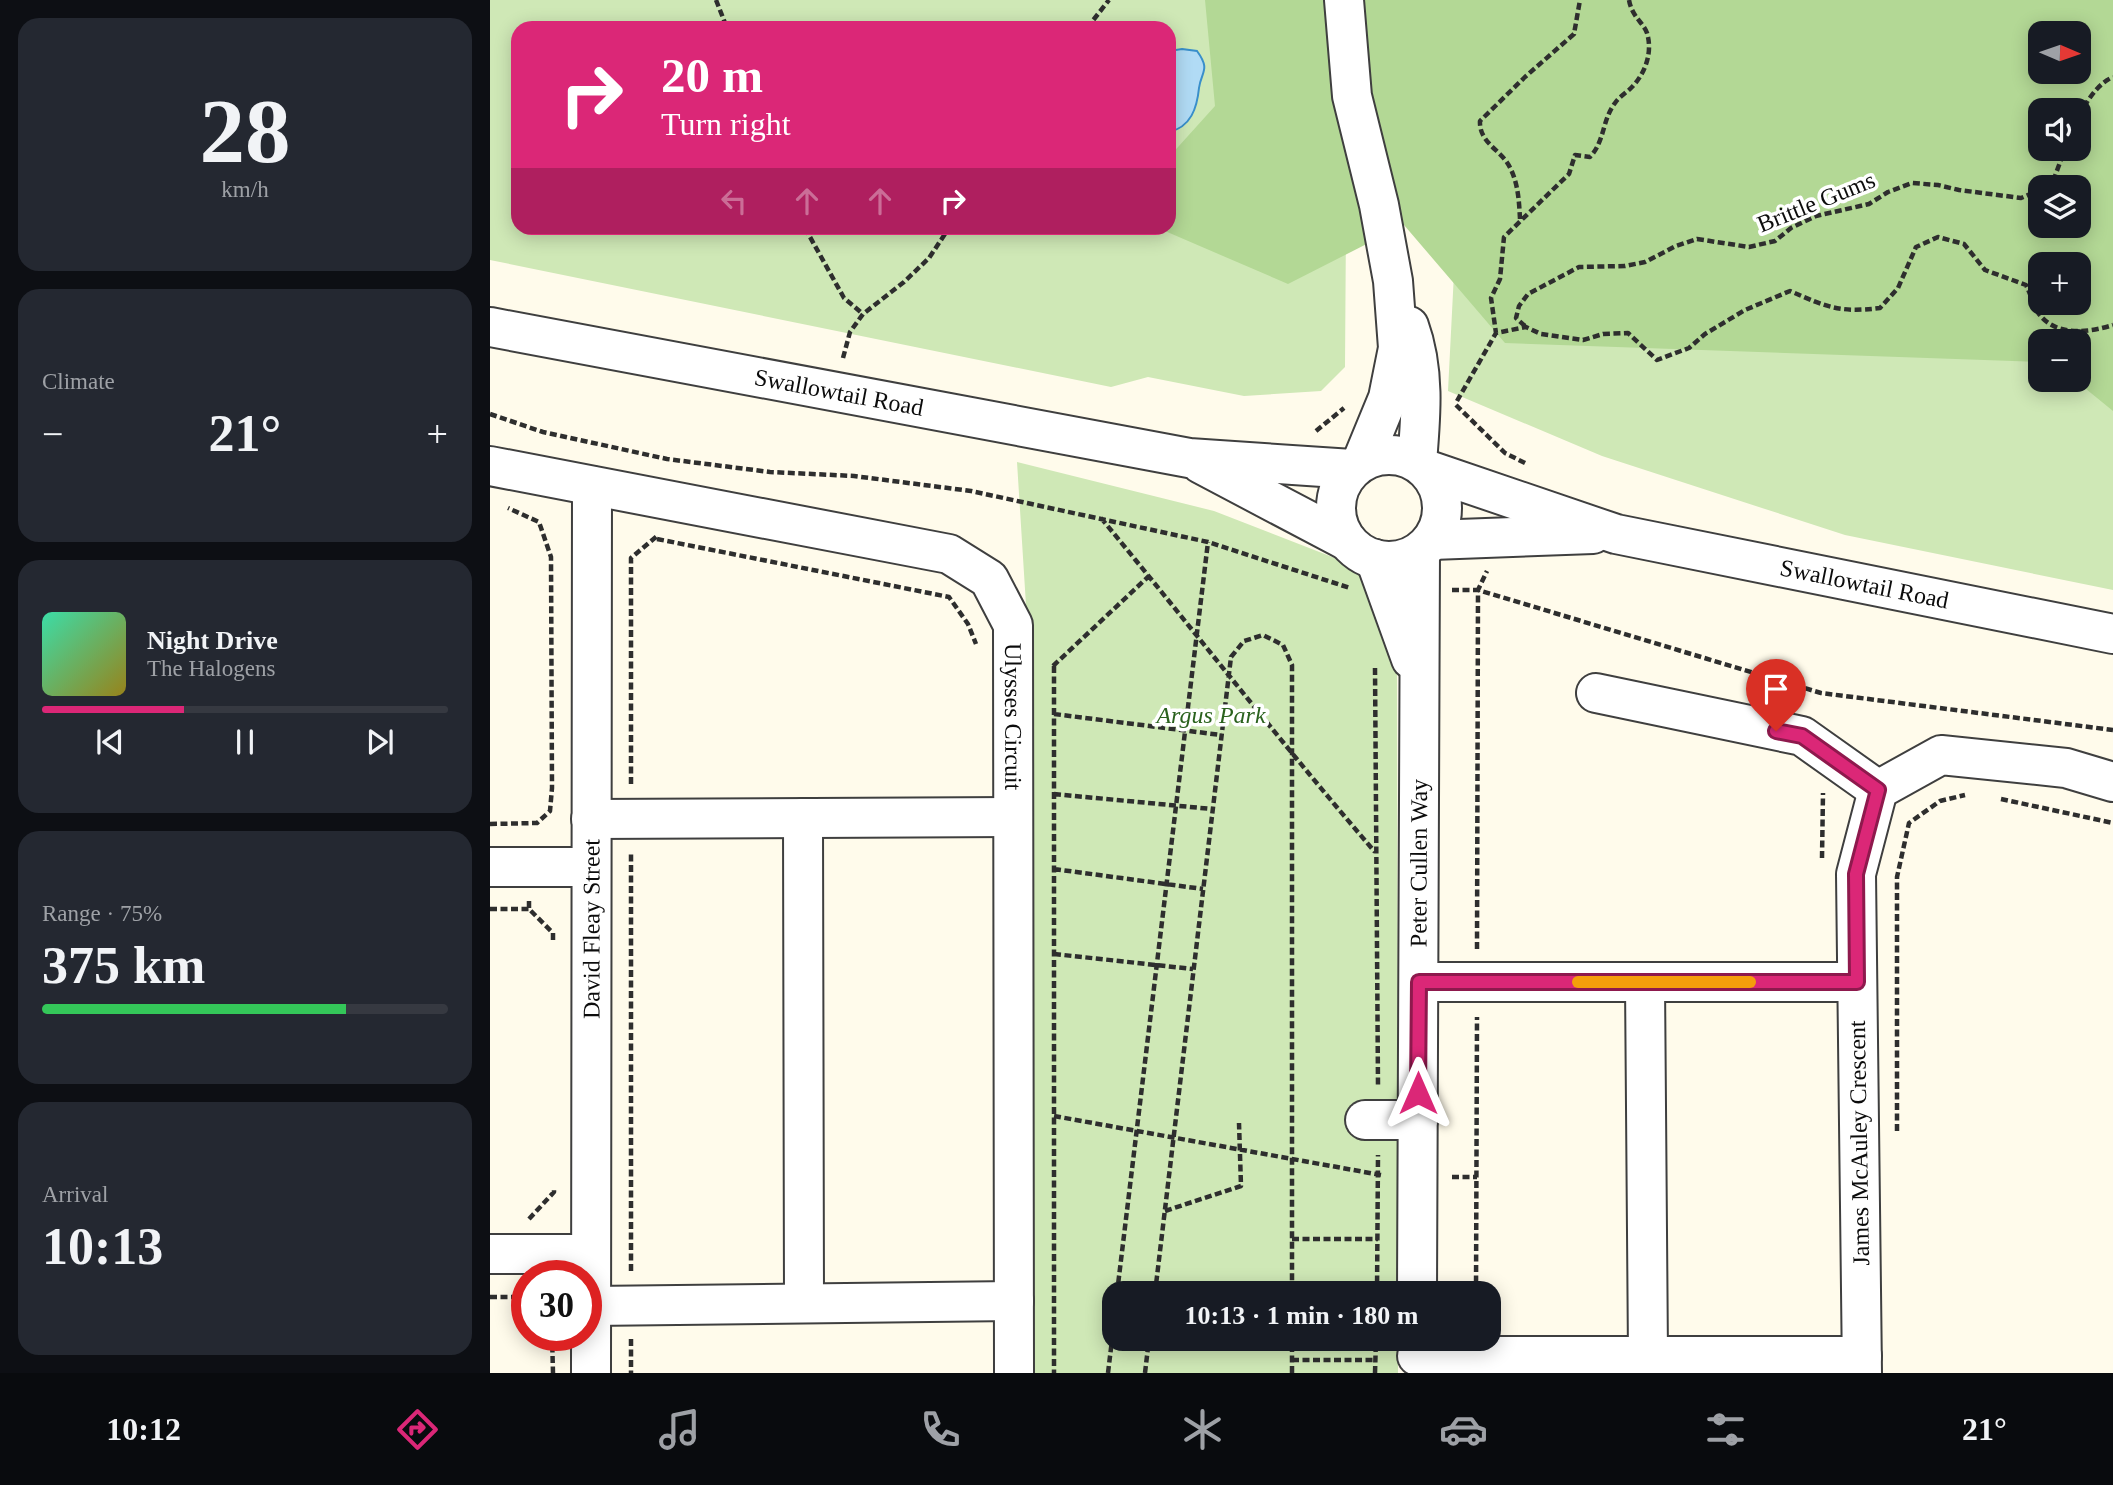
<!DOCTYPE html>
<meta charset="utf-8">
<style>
body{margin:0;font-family:"Times New Roman",serif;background:#242831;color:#f1f3f6;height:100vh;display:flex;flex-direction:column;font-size:26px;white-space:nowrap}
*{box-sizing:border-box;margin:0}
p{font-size:23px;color:#9ea1a6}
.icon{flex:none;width:38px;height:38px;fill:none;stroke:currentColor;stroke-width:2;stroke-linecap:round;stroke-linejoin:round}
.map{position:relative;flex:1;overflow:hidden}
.details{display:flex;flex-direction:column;gap:18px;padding:18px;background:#0d0f14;width:490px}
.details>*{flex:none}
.top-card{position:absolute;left:21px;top:21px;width:665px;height:214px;border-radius:21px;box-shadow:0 4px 18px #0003;background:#db2777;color:#fff;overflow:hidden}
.needle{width:46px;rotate:92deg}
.controls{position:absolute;left:1538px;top:21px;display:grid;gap:14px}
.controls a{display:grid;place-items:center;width:63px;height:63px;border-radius:14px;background:#171b24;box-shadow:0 4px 18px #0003;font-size:35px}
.speed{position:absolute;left:21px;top:1260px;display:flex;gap:14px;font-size:35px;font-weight:700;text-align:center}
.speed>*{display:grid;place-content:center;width:91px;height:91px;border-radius:50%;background:#171b24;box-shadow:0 4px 18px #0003;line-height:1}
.speed .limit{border:10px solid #d22;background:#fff;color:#111}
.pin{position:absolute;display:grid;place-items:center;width:60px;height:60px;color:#fff;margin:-72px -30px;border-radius:50% 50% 50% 0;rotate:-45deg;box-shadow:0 0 7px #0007}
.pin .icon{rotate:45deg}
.me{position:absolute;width:77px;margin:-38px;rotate:0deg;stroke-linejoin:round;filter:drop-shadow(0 0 5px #0008)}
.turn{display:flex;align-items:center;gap:24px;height:147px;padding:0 35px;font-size:32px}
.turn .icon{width:91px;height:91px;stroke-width:2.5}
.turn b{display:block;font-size:49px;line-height:60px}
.lanes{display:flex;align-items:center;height:66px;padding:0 35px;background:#0003;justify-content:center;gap:35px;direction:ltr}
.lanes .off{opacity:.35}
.big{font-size:52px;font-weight:800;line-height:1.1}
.details .card{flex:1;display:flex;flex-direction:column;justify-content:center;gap:10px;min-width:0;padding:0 24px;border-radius:21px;background:#242831}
.details .dial{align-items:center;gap:0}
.dial b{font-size:91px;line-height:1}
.song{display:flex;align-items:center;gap:21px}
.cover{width:84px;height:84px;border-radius:10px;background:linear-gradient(135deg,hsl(160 70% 55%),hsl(50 70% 35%))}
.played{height:7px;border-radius:4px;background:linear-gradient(90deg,#db2777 35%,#363941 35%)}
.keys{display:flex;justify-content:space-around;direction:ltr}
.heat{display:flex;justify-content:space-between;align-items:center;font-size:38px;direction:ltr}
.charge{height:10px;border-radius:5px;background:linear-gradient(90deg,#34c759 75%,#363941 0)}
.trip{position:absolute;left:612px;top:1281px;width:399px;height:70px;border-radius:21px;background:#171b24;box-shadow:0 4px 18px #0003;font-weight:800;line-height:70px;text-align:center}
.menu{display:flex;height:112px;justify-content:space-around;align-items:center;background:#090b0e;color:#9ea1a6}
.menu .icon{width:49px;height:49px}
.menu .active{color:#db2777}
.menu b{font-size:32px;color:#f1f3f6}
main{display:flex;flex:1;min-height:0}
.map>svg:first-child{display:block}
.green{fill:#cfe8b6;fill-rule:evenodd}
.forest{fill:#b3d895;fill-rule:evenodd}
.water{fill:#b1dbf5;stroke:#398fcb;stroke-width:2}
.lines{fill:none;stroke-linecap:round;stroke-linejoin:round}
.minor-casing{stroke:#3f3f3f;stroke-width:42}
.path{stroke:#2e2e2e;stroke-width:4.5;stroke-dasharray:7 3.5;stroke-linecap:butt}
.minor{stroke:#fff;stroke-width:38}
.route-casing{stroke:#8e194d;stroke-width:18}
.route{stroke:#db2777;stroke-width:12}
.slow{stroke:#f59e0b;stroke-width:12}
.labels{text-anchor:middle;stroke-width:7;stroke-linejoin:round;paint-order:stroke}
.street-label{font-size:24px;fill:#0c0c0c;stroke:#fff}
.park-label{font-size:24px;font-style:italic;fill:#2b621e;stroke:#fff}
</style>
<main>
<section class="details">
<div class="card dial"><b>28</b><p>km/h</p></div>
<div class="card"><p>Climate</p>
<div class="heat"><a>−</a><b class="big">21°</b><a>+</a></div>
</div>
<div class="card">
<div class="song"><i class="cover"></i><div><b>Night Drive</b><p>The Halogens</p></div></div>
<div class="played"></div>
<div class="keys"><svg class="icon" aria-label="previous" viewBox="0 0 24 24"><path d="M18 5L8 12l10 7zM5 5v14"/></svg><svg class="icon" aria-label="pause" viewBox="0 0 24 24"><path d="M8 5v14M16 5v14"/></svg><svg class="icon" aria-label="next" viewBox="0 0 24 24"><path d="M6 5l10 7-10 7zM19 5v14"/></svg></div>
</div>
<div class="card"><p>Range · 75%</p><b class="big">375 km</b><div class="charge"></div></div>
<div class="card"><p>Arrival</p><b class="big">10:13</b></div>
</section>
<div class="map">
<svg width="1623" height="1373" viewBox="0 0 1623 1373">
<rect width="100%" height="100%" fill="#fffbeb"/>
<path class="green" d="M0,0H1623V590L1355,535L1112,456L958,391L967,214L856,221L855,367L831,391L754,396L658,377L621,387L0,260ZM28,28H679V228H28ZM1550,33H1589V72H1550ZM1550,110H1589V149H1550ZM1550,187H1589V226H1550ZM1550,264H1589V303H1550ZM1550,341H1589V380H1550Z
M527,462L724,511L868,567L907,658L908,1293H625V1339H908V1373H542L538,637Z"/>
<path class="forest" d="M715,0H1623V411L1585,380H1589V341H1550V362L1015,343L914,225L798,284L668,228H679V157L725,106ZM1550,33H1589V72H1550ZM1550,110H1589V149H1550ZM1550,187H1589V226H1550ZM1550,264H1589V303H1550Z"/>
<path class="water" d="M692,49L707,51C721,70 711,72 709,88C707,108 701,127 679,132V51Z"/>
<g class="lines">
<g class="minor-casing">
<g id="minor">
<path d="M854,0L862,96L889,205L903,281L908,348L898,398L872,461"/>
<path d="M919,326C935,370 931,415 927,462"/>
<path id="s1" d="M0,327L699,458L862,469"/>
<circle cx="899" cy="508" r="53"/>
<path d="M711,464L857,541"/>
<path id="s2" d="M0,466L459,554L499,579L523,625L524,1373"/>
<path id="s3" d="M938,470L1126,534L1623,634"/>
<path d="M942,540L1103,534"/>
<path d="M885,559L921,659"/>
<path d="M1106,693L1312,736L1388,790"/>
<path d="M313,818L314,1303"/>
<path d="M101,819L523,817"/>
<path d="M0,867H101"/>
<path d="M929,982H1367"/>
<path d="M1155,982L1158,1356"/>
<path d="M875,1120H928"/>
<path d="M0,1254H101"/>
<path id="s4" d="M927,1293L930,552"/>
<path d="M101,1306L524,1301"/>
<path d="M927,1356H1372"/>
<path id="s5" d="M101,1373L102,486"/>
<path d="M1372,1373L1366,874L1388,790L1451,755L1576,768L1623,782"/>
</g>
</g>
<path class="path" d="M226,0L237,28
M1139,0C1142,17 1153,22 1157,33C1163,53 1155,74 1141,88C1136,93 1129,97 1125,103C1112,120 1115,141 1100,157L1085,155L1079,174L1014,237L1010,279L1001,298L1006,333L1036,327L1051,334L1093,340L1113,334L1138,333L1167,360L1199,348L1215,334L1255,310L1300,291C1337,307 1349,313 1390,308L1408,288L1426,247L1448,237L1474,244L1495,270L1536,285C1540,293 1543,303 1547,311C1563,337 1598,333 1623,325
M597,28L619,0
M1589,116C1597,101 1607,84 1623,77
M1554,187L1565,176L1575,149
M1030,219C1029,200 1028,178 1016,161C1006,148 989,140 990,121L1035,77L1084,34L1090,0
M315,228L354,298L373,314
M1035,326L1026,318L1029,306L1038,294L1089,267L1135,266L1155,262L1186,246L1207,239L1259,247L1285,241L1301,228L1326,216L1379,204L1398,192L1422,183L1448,185L1469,190L1531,198L1550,190
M353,358L360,332L373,314L414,282L439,258L459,228
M967,401L1006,333
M966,405L1015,453L1037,464
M0,414L53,432L177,459L280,472L364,476L481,491L718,542L860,588
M826,431L854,408
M611,518C703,629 791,743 885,852
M167,539L459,597L478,624L486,644
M962,590H988L1331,693L1623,730
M563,666L659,576
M564,666V1373
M885,668L888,1086
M564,714L731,735
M141,784V558L167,536
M564,794L722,809
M1511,799L1623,823
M0,824L47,823L60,811L62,788L61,557L49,522L18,508
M1332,858L1333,793
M564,869L713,889
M39,901V909L63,933V942
M0,909H39
M987,949L988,590L997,571
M564,954L703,969
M564,1116L891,1175
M1407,1131V877L1419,823L1450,801L1475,795
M962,1177H987
M675,1211L751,1186L749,1123
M39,1219L64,1192V1189
M802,1239H888
M141,1271V852
M627,1293L718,542
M665,1293L741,657L754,641L773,635L793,645L802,665V1293
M887,1293L888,1155
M986,1293L987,1017
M0,1297H37
M62,1335L63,1373
M141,1339V1373
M802,1360H886
M618,1373L625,1315
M655,1373L659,1339
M802,1373V1339
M885,1373L886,1339"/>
<use href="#minor" class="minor"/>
</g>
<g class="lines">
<g class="route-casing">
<path id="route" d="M928,1093L929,982H1367L1366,874L1388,790L1312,736L1286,731"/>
</g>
<use href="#route" class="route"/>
<path class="slow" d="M1088,982H1260"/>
</g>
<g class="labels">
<g class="street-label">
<text transform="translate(1326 202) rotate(-22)" y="8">Brittle Gums</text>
<text dy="8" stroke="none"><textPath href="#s1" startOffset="355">Swallowtail Road</textPath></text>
<text dy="8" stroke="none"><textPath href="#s3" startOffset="452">Swallowtail Road</textPath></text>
<text dy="8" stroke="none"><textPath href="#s2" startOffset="658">Ulysses Circuit</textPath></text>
<text dy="8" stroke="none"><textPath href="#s4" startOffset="430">Peter Cullen Way</textPath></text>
<text dy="8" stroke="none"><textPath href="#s5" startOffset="444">David Fleay Street</textPath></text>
<text transform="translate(1369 1143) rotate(-91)" y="8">James McAuley Crescent</text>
</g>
<g class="park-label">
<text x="721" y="723">Argus Park</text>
</g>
</g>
</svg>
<div class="controls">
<a><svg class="needle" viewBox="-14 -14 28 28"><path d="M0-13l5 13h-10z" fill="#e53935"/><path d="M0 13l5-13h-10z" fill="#9ea1a6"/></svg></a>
<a><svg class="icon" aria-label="sound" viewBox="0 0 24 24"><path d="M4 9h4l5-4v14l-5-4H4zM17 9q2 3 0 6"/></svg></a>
<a><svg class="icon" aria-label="layers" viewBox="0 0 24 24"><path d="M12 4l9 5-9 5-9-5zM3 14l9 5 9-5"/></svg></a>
<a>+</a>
<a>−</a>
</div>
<div class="speed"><div class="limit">30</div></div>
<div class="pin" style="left:1286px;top:731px;background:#d93025"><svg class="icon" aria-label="arrive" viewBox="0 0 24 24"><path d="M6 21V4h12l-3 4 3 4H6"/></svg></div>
<svg class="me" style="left:928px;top:1093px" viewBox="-20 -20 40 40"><path d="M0-17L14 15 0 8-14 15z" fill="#db2777" stroke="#fff" stroke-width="4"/></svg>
<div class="trip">10:13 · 1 min · 180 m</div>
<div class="top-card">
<div class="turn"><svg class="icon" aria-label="right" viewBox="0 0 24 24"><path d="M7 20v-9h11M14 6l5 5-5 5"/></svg><div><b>20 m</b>Turn right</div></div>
<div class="lanes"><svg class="icon off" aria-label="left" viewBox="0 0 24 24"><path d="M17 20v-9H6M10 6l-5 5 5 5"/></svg><svg class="icon off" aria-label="ahead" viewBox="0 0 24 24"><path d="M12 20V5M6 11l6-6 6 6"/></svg><svg class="icon off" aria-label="ahead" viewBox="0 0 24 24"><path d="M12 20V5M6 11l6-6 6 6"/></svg><svg class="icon" aria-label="right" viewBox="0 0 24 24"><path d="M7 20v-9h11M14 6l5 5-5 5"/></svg></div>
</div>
</div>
</main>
<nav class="menu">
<b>10:12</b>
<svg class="icon active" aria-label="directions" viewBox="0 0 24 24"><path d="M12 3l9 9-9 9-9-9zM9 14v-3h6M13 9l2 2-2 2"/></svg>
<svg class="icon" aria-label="music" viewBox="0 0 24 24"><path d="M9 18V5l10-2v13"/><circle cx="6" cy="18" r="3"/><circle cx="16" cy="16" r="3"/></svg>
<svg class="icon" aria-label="phone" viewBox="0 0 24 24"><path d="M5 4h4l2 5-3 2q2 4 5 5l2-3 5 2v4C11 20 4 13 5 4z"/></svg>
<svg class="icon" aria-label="climate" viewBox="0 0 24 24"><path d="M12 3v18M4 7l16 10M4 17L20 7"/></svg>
<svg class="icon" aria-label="car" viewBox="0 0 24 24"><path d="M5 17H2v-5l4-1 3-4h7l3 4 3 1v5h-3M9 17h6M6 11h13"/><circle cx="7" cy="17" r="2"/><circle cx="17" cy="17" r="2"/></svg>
<svg class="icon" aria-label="filters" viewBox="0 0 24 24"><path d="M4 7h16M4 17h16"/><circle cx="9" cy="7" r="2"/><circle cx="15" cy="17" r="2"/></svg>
<b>21°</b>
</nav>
